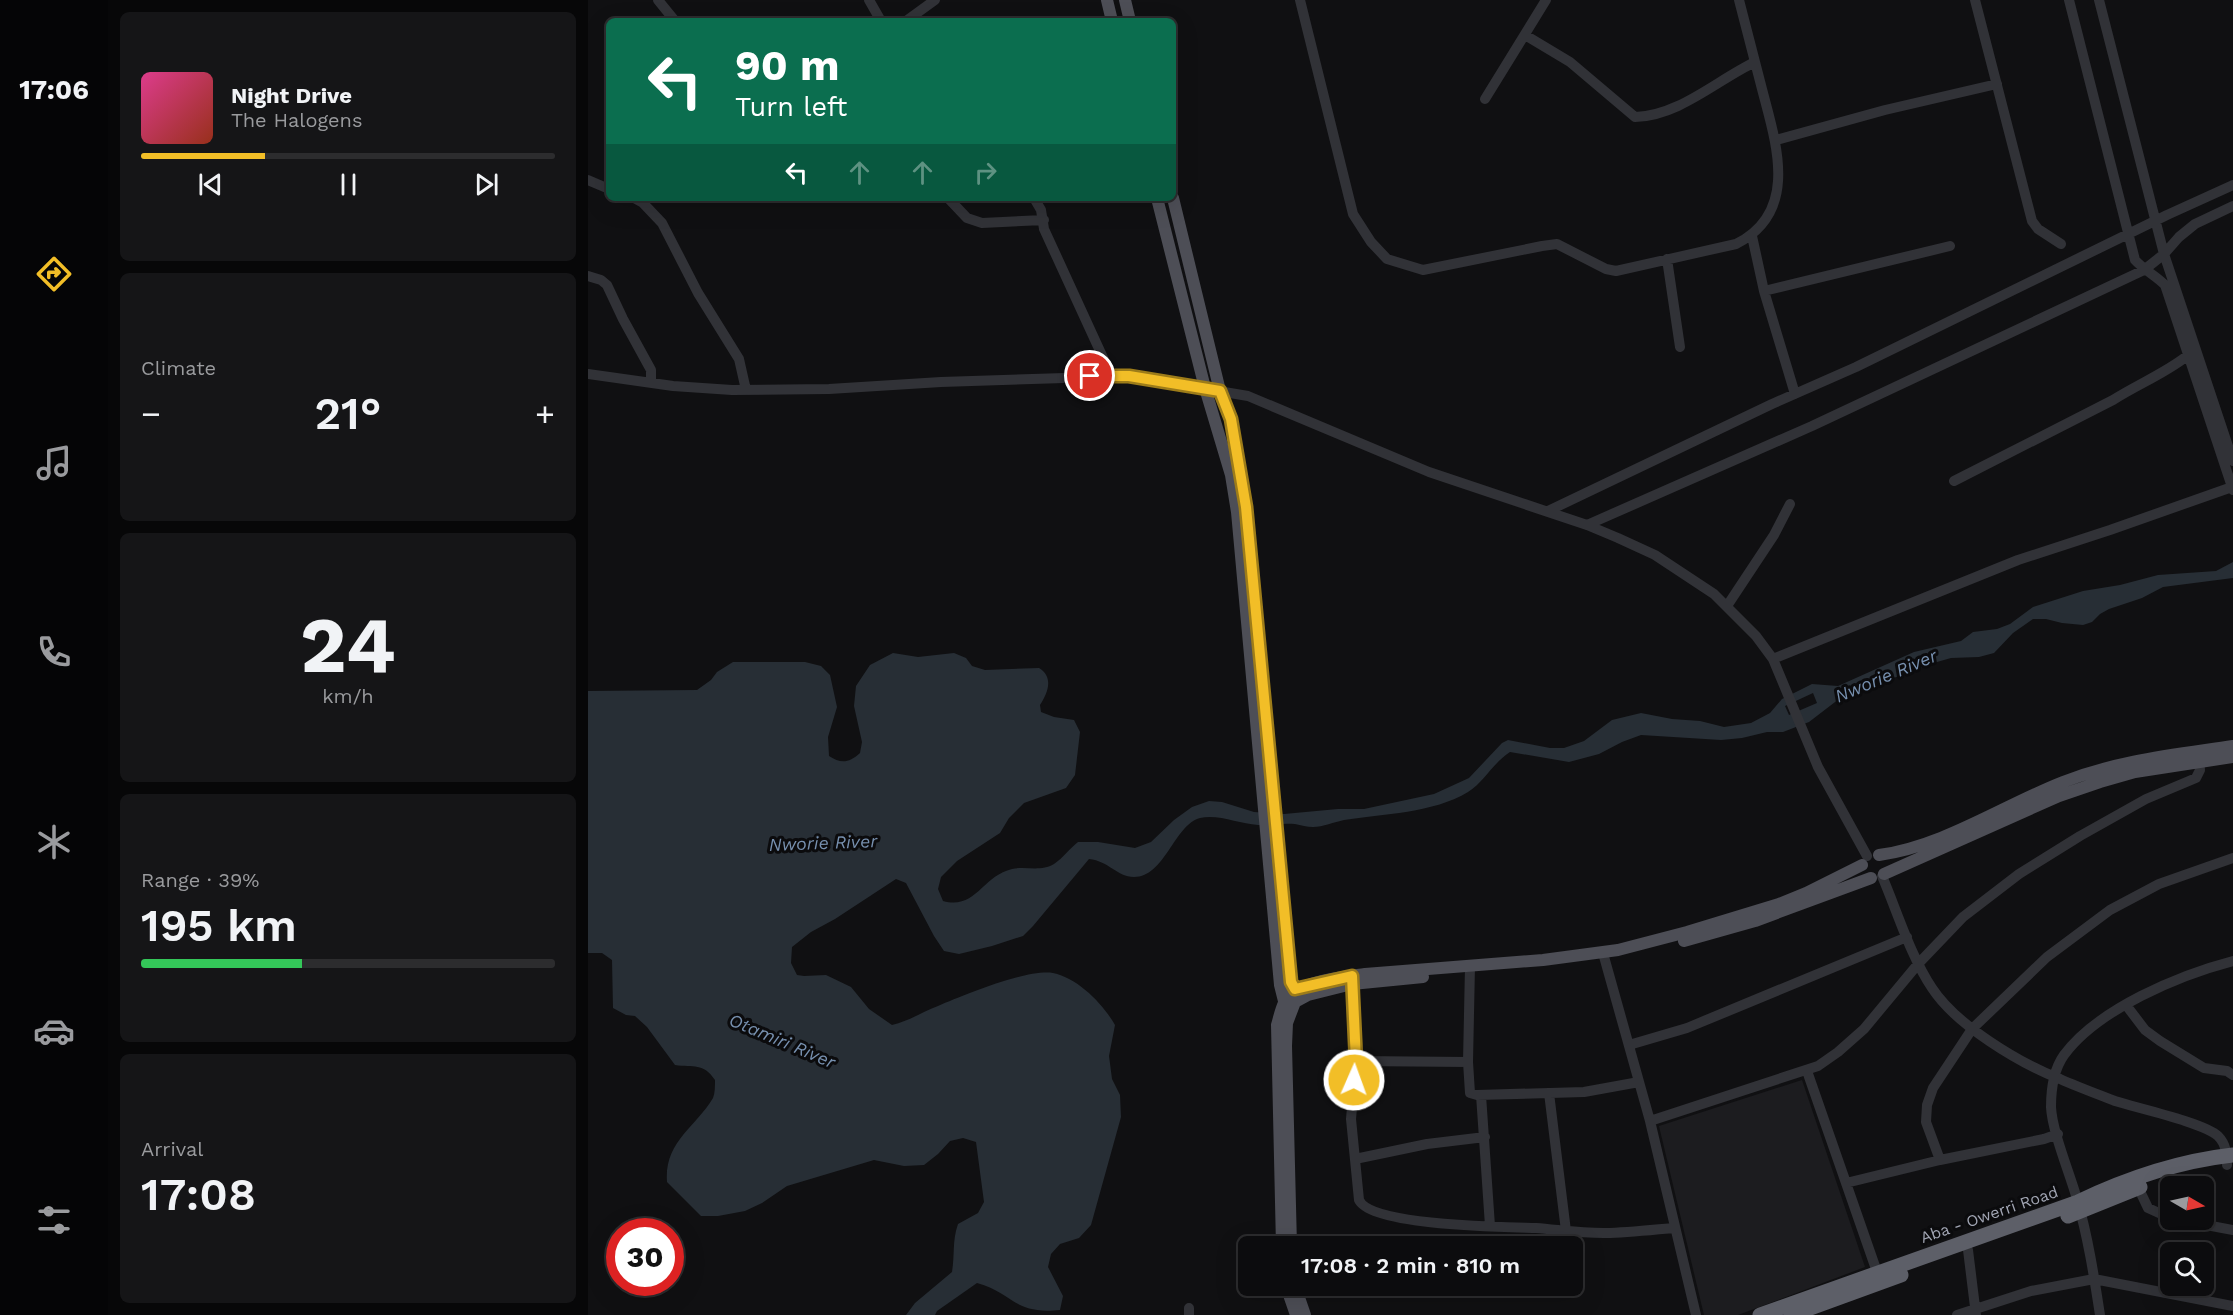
<!DOCTYPE html>
<meta charset="utf-8">
<style>
body{margin:0;font-family:"Work Sans",sans-serif;background:#151517;color:#f1f3f6;height:100vh;display:flex;flex-direction:column;font-size:22px;white-space:nowrap}
*{box-sizing:border-box;margin:0}
p{font-size:20px;color:#9a9b9e}
.icon{flex:none;width:33px;height:33px;fill:none;stroke:currentColor;stroke-width:2;stroke-linecap:round;stroke-linejoin:round}
.map{position:relative;flex:1;overflow:hidden}
.drawer{display:flex;flex-direction:column;gap:12px;padding:12px;background:#070708;width:480px}
.drawer>*{flex:none}
.top-card{position:absolute;left:18px;top:18px;width:570px;height:183px;border-radius:9px;box-shadow:0 6px 24px #0002,0 0 0 2px #2c2c2e;background:#0b6e4f;color:#fff;overflow:hidden}
.needle{width:39px;rotate:99deg}
.fabs{position:absolute;left:1572px;top:1176px;display:grid;gap:12px}
.fabs a{display:grid;place-items:center;width:54px;height:54px;border-radius:9px;background:#0c0c0e;box-shadow:0 6px 24px #0002,0 0 0 2px #2c2c2e;font-size:30px}
.speed{position:absolute;left:18px;top:1218px;display:flex;gap:12px;font-size:30px;font-weight:700;text-align:center}
.speed>*{display:grid;place-content:center;width:78px;height:78px;border-radius:50%;background:#0c0c0e;box-shadow:0 6px 24px #0002,0 0 0 2px #2c2c2e;line-height:1}
.speed .limit{border:9px solid #d22;background:#fff;color:#111}
.pin{position:absolute;display:grid;place-items:center;width:51px;height:51px;color:#fff;margin:-26px;border:3px solid #fff;border-radius:50%;box-shadow:0 2px 6px #0007}
.me{position:absolute;width:66px;margin:-33px;rotate:2deg;stroke-linejoin:round;filter:drop-shadow(0 0 4px #0008)}
.turn{display:flex;align-items:center;gap:21px;height:126px;padding:0 30px;font-size:27px}
.turn .icon{width:78px;height:78px;stroke-width:2.5}
.turn b{display:block;font-size:42px;line-height:51px}
.lanes{display:flex;align-items:center;height:57px;padding:0 30px;background:#0003;justify-content:center;gap:30px;direction:ltr}
.lanes .off{opacity:.35}
.big{font-size:45px;font-weight:600;line-height:1.1}
.drawer .card{flex:1;display:flex;flex-direction:column;justify-content:center;gap:9px;min-width:0;padding:0 21px;border-radius:9px;background:#151517}
.drawer .dial{align-items:center;gap:0}
.dial b{font-size:78px;line-height:1}
.song{display:flex;align-items:center;gap:18px}
.cover{width:72px;height:72px;border-radius:9px;background:linear-gradient(135deg,hsl(330 70% 55%),hsl(10 70% 35%))}
.played{height:6px;border-radius:3px;background:linear-gradient(90deg,#f2be27 30%,#2c2c2e 30%)}
.keys{display:flex;justify-content:space-around;direction:ltr}
.heat{display:flex;justify-content:space-between;align-items:center;font-size:33px;direction:ltr}
.charge{height:9px;border-radius:4px;background:linear-gradient(90deg,#34c759 39%,#2c2c2e 0)}
.trip{position:absolute;left:650px;top:1236px;width:345px;height:60px;border-radius:9px;background:#0c0c0e;box-shadow:0 6px 24px #0002,0 0 0 2px #2c2c2e;font-weight:600;line-height:60px;text-align:center}
main{display:flex;flex:1;min-height:0}
.menu{display:flex;flex-direction:column;width:108px;justify-content:space-around;align-items:center;background:#050506;color:#9a9b9e}
.menu .icon{width:42px;height:42px}
.menu .on{color:#f2be27}
.menu b{font-size:27px;color:#f1f3f6}
.map>svg:first-child{display:block}
.built{fill:#1c1c1f}
.water{fill:#272e35;fill-rule:evenodd}
.lines{fill:none;stroke-linecap:round;stroke-linejoin:round}
.minor{stroke:#313237;stroke-width:10}
.major{stroke:#4d4e56;stroke-width:12}
.highway{stroke:#5d5f68;stroke-width:15}
.route-casing{stroke:#9d7c19;stroke-width:15}
.route{stroke:#f2be27;stroke-width:10}
.labels{text-anchor:middle;stroke-width:6;stroke-linejoin:round;paint-order:stroke}
.street-label{font-size:16px;fill:#a1a5b3;stroke:#0b0b0d}
.water-label{font-size:18px;font-style:italic;fill:#7790af;stroke:#0b0b0d}
</style>
<main>
<nav class="menu">
<b>17:06</b>
<svg class="icon on" aria-label="directions" viewBox="0 0 24 24"><path d="M12 3l9 9-9 9-9-9zM9 14v-3h6M13 9l2 2-2 2"/></svg>
<svg class="icon" aria-label="music" viewBox="0 0 24 24"><path d="M9 18V5l10-2v13"/><circle cx="6" cy="18" r="3"/><circle cx="16" cy="16" r="3"/></svg>
<svg class="icon" aria-label="phone" viewBox="0 0 24 24"><path d="M5 4h4l2 5-3 2q2 4 5 5l2-3 5 2v4C11 20 4 13 5 4z"/></svg>
<svg class="icon" aria-label="climate" viewBox="0 0 24 24"><path d="M12 3v18M4 7l16 10M4 17L20 7"/></svg>
<svg class="icon" aria-label="car" viewBox="0 0 24 24"><path d="M5 17H2v-5l4-1 3-4h7l3 4 3 1v5h-3M9 17h6M6 11h13"/><circle cx="7" cy="17" r="2"/><circle cx="17" cy="17" r="2"/></svg>
<svg class="icon" aria-label="filters" viewBox="0 0 24 24"><path d="M4 7h16M4 17h16"/><circle cx="9" cy="7" r="2"/><circle cx="15" cy="17" r="2"/></svg>
</nav>
<section class="drawer">
<div class="card">
<div class="song"><i class="cover"></i><div><b>Night Drive</b><p>The Halogens</p></div></div>
<div class="played"></div>
<div class="keys"><svg class="icon" aria-label="previous" viewBox="0 0 24 24"><path d="M18 5L8 12l10 7zM5 5v14"/></svg><svg class="icon" aria-label="pause" viewBox="0 0 24 24"><path d="M8 5v14M16 5v14"/></svg><svg class="icon" aria-label="next" viewBox="0 0 24 24"><path d="M6 5l10 7-10 7zM19 5v14"/></svg></div>
</div>
<div class="card"><p>Climate</p>
<div class="heat"><a>−</a><b class="big">21°</b><a>+</a></div>
</div>
<div class="card dial"><b>24</b><p>km/h</p></div>
<div class="card"><p>Range · 39%</p><b class="big">195 km</b><div class="charge"></div></div>
<div class="card"><p>Arrival</p><b class="big">17:08</b></div>
</section>
<div class="map">
<svg width="1645" height="1315" viewBox="0 0 1645 1315">
<rect width="100%" height="100%" fill="#101012"/>
<path class="built" d="M1214,1080L1277,1267L1150,1315H1116L1071,1126Z"/>
<path class="water" d="M1645,562V578L1575,587L1554,598L1521,609L1512,614L1504,622L1495,625L1474,623L1458,619H1445L1425,633L1406,653L1391,657L1363,658L1342,664L1251,699L1221,722L1195,732H1179L1154,738L1133,740L1053,735L1034,742L1011,754L981,762L922,752C904,764 896,782 880,792C846,813 794,814 756,820C746,822 735,827 725,827C719,827 713,825 707,824C695,823 682,825 670,825C651,824 631,814 612,818C586,825 577,877 546,877C529,877 521,861 501,859L445,926L435,936L404,946L371,954L356,951L346,936L318,883L308,879L247,919L223,932L204,947L203,963L209,975L216,976L238,975L263,987L281,1009L304,1025C321,1021 334,1012 350,1006C376,995 438,969 465,973C490,978 515,1004 527,1025L521,1056L524,1079L532,1095L533,1117L503,1225L491,1238L472,1244L463,1254L460,1267L475,1296L472,1310C425,1315 426,1293 389,1283L349,1311L347,1315H318L327,1303L364,1272C367,1254 364,1241 370,1224L390,1213L396,1202L388,1142L375,1138L362,1141L350,1154L336,1165L316,1166L286,1160L199,1186L174,1203L157,1211L130,1216H113L79,1182C76,1142 107,1128 125,1098C127,1093 127,1086 127,1080C115,1062 106,1068 87,1065L59,1027L47,1016L38,1015L25,1008L24,960L14,953H0V691L109,690L123,680L129,672L145,662H217L233,666L242,675L249,707L240,737L241,756C253,764 261,763 272,753L274,742L266,706L268,686L282,665L305,653L330,657L366,653L378,658L384,666L397,670L451,668C466,677 460,693 452,705L453,712L466,717L486,720L492,732L487,775L478,788L436,803L421,818L412,833L369,861L353,877L350,889L355,901C388,910 394,876 424,869C438,866 453,872 466,864C475,858 482,848 490,842H510L547,848L563,842L586,820L604,807L621,801L634,802L666,812L696,814L750,809H776L846,794L881,778L914,743L920,740L962,748H976L996,741L1024,720L1053,713L1084,719L1112,721L1136,727L1163,723L1182,713L1194,699L1224,684L1250,686L1326,652L1373,641L1385,632L1409,629L1422,624L1445,607L1495,591L1532,585L1570,575L1628,571ZM1225,693L1229,703L1201,715L1197,706Z"/>
<g class="lines">
<path class="minor" d="M70,0L87,21
M281,0L293,21
M712,0L765,214L783,242L799,259L835,270L954,246L969,244L1018,269L1028,271L1148,244C1212,212 1188,143 1174,89C1166,59 1159,30 1151,0
M1387,0L1444,221L1450,229L1473,244
M1481,0L1547,260C1556,270 1567,275 1577,285L1645,490
M1511,0L1576,254L1645,461
M318,21L347,0
M937,35L982,62L1047,117C1091,116 1129,80 1167,62
M897,99L958,0
M1188,140L1297,110L1409,84
M0,180L21,189
M46,198L55,203L74,223L110,293L151,359L158,390
M360,198L379,218L394,223L456,220
M446,198L453,210L456,229L523,375
M1164,236L1176,291L1207,394
M1079,259L1092,347
M0,276L13,280L19,285L35,319L63,370V383
M1176,291L1362,246
M0,374L85,386L144,390L241,389L353,382L541,376L660,396L841,472L999,525L1030,538L1067,555L1126,594L1168,636L1185,659L1230,767L1279,856
M1366,481L1525,400C1550,384 1576,374 1599,356
M960,511L1184,404L1268,367L1579,215L1645,185
M999,525L1224,426L1556,270L1576,254L1591,237L1607,224L1645,206
M1139,606L1186,535L1202,504
M1185,659L1430,560L1522,530L1644,487
M1294,876C1309,911 1323,957 1344,988C1368,1025 1431,1063 1472,1079C1490,1087 1509,1094 1527,1101C1549,1108 1617,1123 1630,1136C1638,1144 1639,1154 1639,1165
M1015,953L1062,1121L1108,1315
M882,966L880,1062L882,1093L889,1095L996,1092L1051,1082
M764,976L768,1061L763,1119L771,1200C783,1226 918,1227 948,1228C973,1230 997,1234 1022,1233C1043,1232 1064,1230 1086,1228
M1538,1005L1557,1030L1572,1041L1616,1068L1639,1071L1645,1075
M1041,1045L1099,1028L1319,937
M768,1061L880,1062
M1219,1071L1289,1272
M961,1093L978,1231
M893,1095L902,1226
M1062,1121L1230,1066L1250,1052L1276,1029L1330,964L1375,917L1431,874L1492,836L1558,799L1608,778L1612,770L1611,756
M767,1159L839,1144L897,1137
M1352,1160L1338,1122L1339,1105L1345,1088L1384,1029L1459,957L1522,910L1571,884L1645,858
M1258,1183L1352,1160L1456,1139L1470,1134
M1550,1187L1560,1208L1582,1218
M1592,1220L1645,1230
M1380,1250L1388,1315
M601,1315V1308
M1369,1315L1443,1291L1506,1279L1645,1306
M1512,1315C1506,1276 1500,1237 1489,1199C1482,1174 1464,1131 1463,1107C1463,1090 1466,1069 1476,1055C1510,1009 1591,975 1645,961"/>
<path class="major" d="M519,0L524,21
M537,0L542,21
M569,198L617,388L643,475L649,512L692,985L696,1001
M585,198L632,391L643,419L658,507L699,942L703,982L707,989V1002L699,1023L698,1046L703,1246
M1291,855C1354,847 1416,805 1475,782C1532,760 1585,755 1645,746
M1296,874L1471,796L1512,782L1547,772L1645,757
M1096,941L1167,921L1283,878
M700,1002H707L720,995L764,984L835,977
M694,1246L689,1025C691,1018 693,1009 696,1003C706,981 756,977 777,974L955,960L1030,950L1099,932L1191,904L1218,893L1274,865
M698,1286L708,1315
M707,1286L717,1315"/>
<path class="highway" d="M1480,1216L1552,1187
M1172,1315L1490,1202C1538,1179 1592,1161 1645,1155
M1203,1315L1313,1275"/>
</g>
<g class="lines">
<g class="route-casing">
<path id="route" d="M502,376H541L632,391L643,419L658,507L703,982L707,989L764,976L768,1061L766,1080"/>
</g>
<use href="#route" class="route"/>
</g>
<g class="labels">
<g class="street-label">
<text transform="translate(1401 1214) rotate(-19)" y="6">Aba - Owerri Road</text>
</g>
<g class="water-label">
<text transform="translate(1298 676) rotate(-23)" y="6">Nworie River</text>
<text transform="translate(235 843) rotate(-2)" y="6">Nworie River</text>
<text transform="translate(194 1041) rotate(23)" y="6">Otamiri River</text>
</g>
</g>
</svg>
<div class="fabs">
<a><svg class="needle" viewBox="-14 -14 28 28"><path d="M0-13l5 13h-10z" fill="#e53935"/><path d="M0 13l5-13h-10z" fill="#9a9b9e"/></svg></a>
<a><svg class="icon" aria-label="search" viewBox="0 0 24 24"><circle cx="10" cy="10" r="6"/><path d="M15 15l6 6"/></svg></a>
</div>
<div class="speed"><div class="limit">30</div></div>
<div class="pin" style="left:502px;top:376px;background:#d93025"><svg class="icon" aria-label="arrive" viewBox="0 0 24 24"><path d="M6 21V4h12l-3 4 3 4H6"/></svg></div>
<svg class="me" style="left:766px;top:1080px" viewBox="-20 -20 40 40"><circle r="17" fill="#f2be27" stroke="#fff" stroke-width="3"/><path d="M0-11L8 9 0 5-8 9z" fill="#fff"/></svg>
<div class="trip">17:08 · 2 min · 810 m</div>
<div class="top-card">
<div class="turn"><svg class="icon" aria-label="left" viewBox="0 0 24 24"><path d="M17 20v-9H6M10 6l-5 5 5 5"/></svg><div><b>90 m</b>Turn left</div></div>
<div class="lanes"><svg class="icon" aria-label="left" viewBox="0 0 24 24"><path d="M17 20v-9H6M10 6l-5 5 5 5"/></svg><svg class="icon off" aria-label="ahead" viewBox="0 0 24 24"><path d="M12 20V5M6 11l6-6 6 6"/></svg><svg class="icon off" aria-label="ahead" viewBox="0 0 24 24"><path d="M12 20V5M6 11l6-6 6 6"/></svg><svg class="icon off" aria-label="right" viewBox="0 0 24 24"><path d="M7 20v-9h11M14 6l5 5-5 5"/></svg></div>
</div>
</div>
</main>
